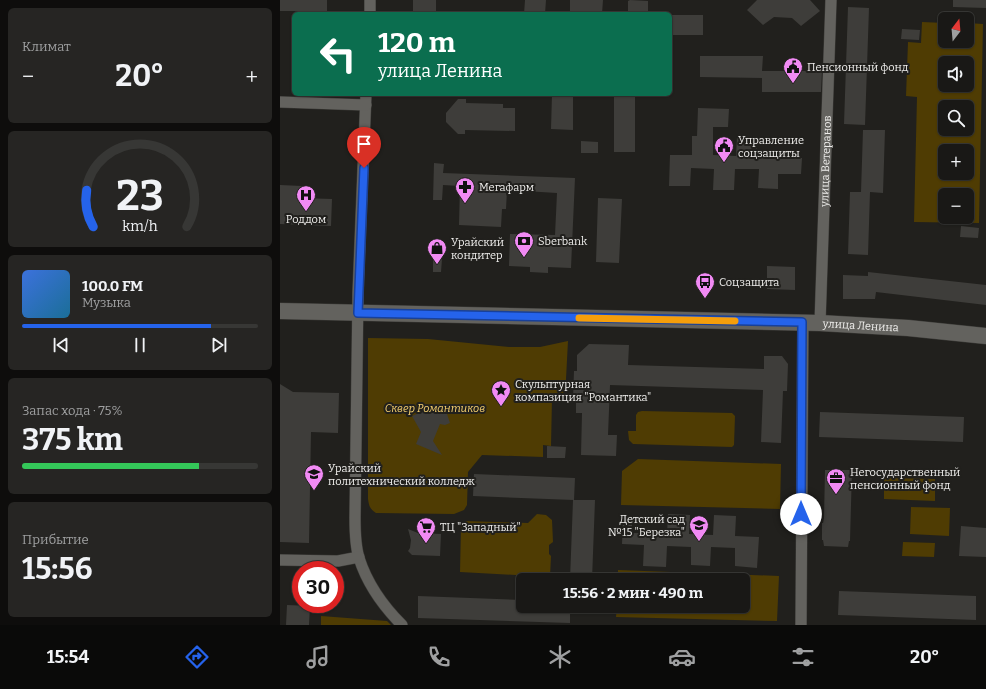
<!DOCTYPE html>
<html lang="ru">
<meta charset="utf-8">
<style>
body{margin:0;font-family:Bitter,serif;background:#262523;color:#f1f3f6;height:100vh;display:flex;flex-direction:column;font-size:15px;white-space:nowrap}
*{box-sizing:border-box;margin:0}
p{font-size:13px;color:#9fa0a1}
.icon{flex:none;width:22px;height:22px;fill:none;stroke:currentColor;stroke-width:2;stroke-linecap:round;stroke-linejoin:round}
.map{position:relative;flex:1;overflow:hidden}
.details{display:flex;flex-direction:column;gap:8px;padding:8px;background:#0e0d0c;width:280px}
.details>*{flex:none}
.guide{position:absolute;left:12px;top:12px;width:380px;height:84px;border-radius:6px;box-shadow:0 1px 3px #0004,0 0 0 1px #373735;background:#0b6e4f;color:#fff;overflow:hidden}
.needle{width:26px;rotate:16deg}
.tools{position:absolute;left:658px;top:12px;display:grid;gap:8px}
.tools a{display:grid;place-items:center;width:36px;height:36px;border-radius:6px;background:#191816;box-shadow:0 1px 3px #0004,0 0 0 1px #373735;font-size:20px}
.speed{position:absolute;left:12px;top:561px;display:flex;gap:8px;font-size:20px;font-weight:700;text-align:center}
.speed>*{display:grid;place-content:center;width:52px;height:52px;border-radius:50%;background:#191816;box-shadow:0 1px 3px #0004,0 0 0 1px #373735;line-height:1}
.speed .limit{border:6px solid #d22;background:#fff;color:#111}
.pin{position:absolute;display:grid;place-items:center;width:34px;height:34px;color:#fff;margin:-41px -17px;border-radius:50% 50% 50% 0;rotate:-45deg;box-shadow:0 0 4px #0007}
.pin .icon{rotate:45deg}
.me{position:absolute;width:44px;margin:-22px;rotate:0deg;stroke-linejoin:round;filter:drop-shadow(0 0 3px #0008)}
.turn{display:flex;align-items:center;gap:14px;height:84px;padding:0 20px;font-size:18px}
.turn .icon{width:52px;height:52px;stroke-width:2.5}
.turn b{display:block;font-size:28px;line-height:34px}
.big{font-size:30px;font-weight:700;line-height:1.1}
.details .widget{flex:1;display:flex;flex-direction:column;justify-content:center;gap:6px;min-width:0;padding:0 14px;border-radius:6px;background:#262523}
.details .dial{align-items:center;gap:0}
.dial svg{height:104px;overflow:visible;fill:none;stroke:#373735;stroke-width:7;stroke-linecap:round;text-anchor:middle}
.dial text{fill:#f1f3f6;stroke:none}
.song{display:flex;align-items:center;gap:12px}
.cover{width:48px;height:48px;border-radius:6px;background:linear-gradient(135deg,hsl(220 70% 55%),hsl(200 70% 35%))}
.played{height:4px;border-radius:2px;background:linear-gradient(90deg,#2563eb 80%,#373735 80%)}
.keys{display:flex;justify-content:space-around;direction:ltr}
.heat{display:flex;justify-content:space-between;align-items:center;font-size:22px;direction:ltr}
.charge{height:6px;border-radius:3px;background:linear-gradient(90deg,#34c759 75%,#373735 0)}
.trip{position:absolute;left:236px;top:573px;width:234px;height:40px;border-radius:6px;background:#191816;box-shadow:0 1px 3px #0004,0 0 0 1px #373735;font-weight:700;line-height:40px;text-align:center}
.tabs{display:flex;height:64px;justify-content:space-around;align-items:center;background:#0a0a09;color:#9fa0a1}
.tabs .icon{width:28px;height:28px}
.tabs .on{color:#2563eb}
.tabs b{font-size:18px;color:#f1f3f6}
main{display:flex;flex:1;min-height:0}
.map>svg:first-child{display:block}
.green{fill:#4f3c03;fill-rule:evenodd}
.building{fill:#3e3d3a}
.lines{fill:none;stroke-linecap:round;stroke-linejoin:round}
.street-casing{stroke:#3d3c39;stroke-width:12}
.secondary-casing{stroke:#3d3c39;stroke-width:17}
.street{stroke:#63625e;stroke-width:11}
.secondary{stroke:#63625e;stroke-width:16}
.route-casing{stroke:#184099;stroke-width:10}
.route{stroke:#2563eb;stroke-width:7}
.slow{stroke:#f59e0b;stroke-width:7}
.labels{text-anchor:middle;stroke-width:4;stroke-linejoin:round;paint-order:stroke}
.poi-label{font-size:11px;fill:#efeeec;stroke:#21201d;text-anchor:start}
.street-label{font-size:11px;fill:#efeeec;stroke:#21201d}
.park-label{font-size:11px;font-style:italic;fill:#f7d170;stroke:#21201d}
</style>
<main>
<section class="details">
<div class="widget"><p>Климат</p>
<div class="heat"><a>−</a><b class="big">20°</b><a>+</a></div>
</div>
<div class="widget dial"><svg viewBox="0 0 100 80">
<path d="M14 69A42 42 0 1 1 86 69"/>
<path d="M14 69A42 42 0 0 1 9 41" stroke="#2563eb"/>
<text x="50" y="56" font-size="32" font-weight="700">23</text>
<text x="50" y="72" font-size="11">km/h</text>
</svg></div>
<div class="widget">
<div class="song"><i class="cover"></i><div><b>100.0 FM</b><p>Музыка</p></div></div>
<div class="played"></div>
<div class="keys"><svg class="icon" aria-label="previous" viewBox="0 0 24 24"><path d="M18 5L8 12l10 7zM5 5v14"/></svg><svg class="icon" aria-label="pause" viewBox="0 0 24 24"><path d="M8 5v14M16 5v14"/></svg><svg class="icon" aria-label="next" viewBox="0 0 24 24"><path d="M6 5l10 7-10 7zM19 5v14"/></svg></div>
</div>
<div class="widget"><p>Запас хода · 75%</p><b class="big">375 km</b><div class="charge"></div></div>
<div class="widget"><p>Прибытие</p><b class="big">15:56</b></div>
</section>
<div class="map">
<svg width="706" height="625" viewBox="0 0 706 625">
<rect width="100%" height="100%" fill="#21201d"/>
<path class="green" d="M642,22L665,23V41H687V23L703,24L699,223L634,222L637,97L626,96L628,42L641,43ZM665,63H687V85H665ZM665,107H687V129H665ZM665,151H687V173H665ZM665,195H687V217H665Z
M88,338L148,339L229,347H260L288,341L285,398H272L271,446L263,445V457L202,455L188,472L187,505L184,510L174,514L96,513C90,509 89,506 88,499Z
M362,411L452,413L455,416L454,445L452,447L353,444L349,440L348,431H356V415L358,412Z
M358,459L501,464L500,509L341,505L342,471Z
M604,478L655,479V501L604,499Z
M631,507L670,508L669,536L630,534Z
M257,514L266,515L272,520L273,542L269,545V554L271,556L270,577L266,580H243V583H240L236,575L180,572L181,526L186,521L248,523Z
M623,542L655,543L654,557L622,556Z
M338,570L499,576L497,621L336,617L337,606H463V580H338Z
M41,616L107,621L111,625H41Z"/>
<path class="building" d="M0,0H47V11H0Z
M133,0H156V14H133Z
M245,0H266L265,14H244Z
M290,0H323L322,14H290Z
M350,0L368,1V14H348V1Z
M477,0H530L540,11L521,26L512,18L494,17L483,25L467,10Z
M673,0H706V8L673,7Z
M568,7L589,8L585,125L564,124Z
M390,15H423V35H390Z
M622,29L640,30L639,40L621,39Z
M420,56H483L482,71H542L541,92H482V78L420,77Z
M272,94H293V130L271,129Z
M334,94H355V152H334Z
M178,99H186V103L223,104V108H235V131L185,130V134H178L166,122V113Z
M418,108L449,109L448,127H433V155L456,156L457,137H477V157L522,158L521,174H498V189L478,188L479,169H455L454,190H433L434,169L411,168L410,186H389L390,155H412V136H417Z
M583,130H605L603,193L590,192L588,255L568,254L570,192H581Z
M301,141L318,142V153H301Z
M154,163L164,164L163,173L295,178L291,268L268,267V273L250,272V267L229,266L230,234L275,235L277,193L227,190L226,209H222L221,227L179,225L180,186L163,185L162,200H153Z
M0,185L22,186V198L52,199L51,226L0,224Z
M318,198L342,199L339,263L316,262Z
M681,226L699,228L698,238L680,237Z
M153,259H162L161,272H153Z
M487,266L515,267V290L487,289Z
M588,272L706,285V305L596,292L595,299H563V275L588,276Z
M309,344L349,345L348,365L484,369V356H502L508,364L507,391H503L501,443L481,442L483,390L330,385L328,435H337L336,456L301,455L302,413H296V399H293L294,371H297V355Z
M0,384L13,392L59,393L58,433L31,432L29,543L0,542Z
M153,407L156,412L161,414H167L170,423L165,425L160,424L153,441L162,455L136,444L141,432L132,416Z
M540,412L684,417L683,442L539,437Z
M267,446L286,447L285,458H267Z
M545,470H572L570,541H569L568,547L544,546L543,540H542V523H543L544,518Z
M194,474L295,478L294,500L193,496Z
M293,500H315L312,580H290Z
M388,514L410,515L409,534L433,535L434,515L456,516L455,536L479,537L477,568L455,566V548L431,547L430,566L411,565V547L387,546L386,567L363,566L364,545L342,544L343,520H352V533L387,534Z
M681,526L706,528V557L679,556Z
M128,529L138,533L161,534L160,556L132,555L128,551L130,548L131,540Z
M559,591L696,596V620L558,615Z
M138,596L243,600V606H290V623L138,618Z
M7,605L30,606L29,625H6Z"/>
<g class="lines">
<g class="street-casing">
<g id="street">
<path d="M90,14V0"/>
<path d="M86,94L78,293L75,518C75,531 75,545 79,558C87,583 103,606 122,625"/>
<path d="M0,102L86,105"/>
<path id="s1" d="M540,323L551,0"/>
<path d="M0,560L58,561L79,557"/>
<path d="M521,625L523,322"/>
</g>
</g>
<g class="secondary-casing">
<g id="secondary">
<path id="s2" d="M0,311L540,323L628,328L706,336"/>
</g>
</g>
<use href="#street" class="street"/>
<use href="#secondary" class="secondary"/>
</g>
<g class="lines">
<g class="route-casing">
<path id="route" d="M84,168L78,313L522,322L521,514"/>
</g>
<use href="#route" class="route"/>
<path class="slow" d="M299,318L455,321"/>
</g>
<defs>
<g id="civic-pin" transform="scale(1)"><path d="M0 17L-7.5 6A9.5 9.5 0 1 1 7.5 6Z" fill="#f18af4" stroke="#21201d"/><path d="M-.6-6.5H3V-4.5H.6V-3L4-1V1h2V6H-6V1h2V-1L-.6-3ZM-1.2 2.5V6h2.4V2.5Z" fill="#111"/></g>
<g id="pharmacy-pin" transform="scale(1)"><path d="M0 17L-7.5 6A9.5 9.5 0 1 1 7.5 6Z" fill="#f18af4" stroke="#21201d"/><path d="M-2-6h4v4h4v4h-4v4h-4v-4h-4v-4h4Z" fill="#111"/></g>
<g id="hospital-pin" transform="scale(1)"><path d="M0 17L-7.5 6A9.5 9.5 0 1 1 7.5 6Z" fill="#f18af4" stroke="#21201d"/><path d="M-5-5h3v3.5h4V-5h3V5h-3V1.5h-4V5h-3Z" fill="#111"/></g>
<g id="bank-pin" transform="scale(1)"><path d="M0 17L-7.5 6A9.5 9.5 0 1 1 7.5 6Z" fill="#f18af4" stroke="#21201d"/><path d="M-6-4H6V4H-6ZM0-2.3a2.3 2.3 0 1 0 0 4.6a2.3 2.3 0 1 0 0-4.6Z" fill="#111"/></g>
<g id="shop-pin" transform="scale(1)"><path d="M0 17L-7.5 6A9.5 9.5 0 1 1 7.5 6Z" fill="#f18af4" stroke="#21201d"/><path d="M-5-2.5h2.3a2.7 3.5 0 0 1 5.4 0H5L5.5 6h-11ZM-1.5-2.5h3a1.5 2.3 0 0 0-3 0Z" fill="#111"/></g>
<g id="bus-pin" transform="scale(1)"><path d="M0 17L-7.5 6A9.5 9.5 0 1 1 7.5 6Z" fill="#f18af4" stroke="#21201d"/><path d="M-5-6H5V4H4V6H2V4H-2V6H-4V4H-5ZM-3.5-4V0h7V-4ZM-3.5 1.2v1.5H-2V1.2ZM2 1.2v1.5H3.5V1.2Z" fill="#111"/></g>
<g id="sight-pin" transform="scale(1)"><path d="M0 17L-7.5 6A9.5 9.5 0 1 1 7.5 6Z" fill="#f18af4" stroke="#21201d"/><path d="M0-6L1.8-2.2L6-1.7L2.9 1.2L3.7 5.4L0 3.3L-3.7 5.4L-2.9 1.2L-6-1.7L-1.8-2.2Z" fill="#111"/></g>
<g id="university-pin" transform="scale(1)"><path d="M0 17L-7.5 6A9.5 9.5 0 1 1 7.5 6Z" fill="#f18af4" stroke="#21201d"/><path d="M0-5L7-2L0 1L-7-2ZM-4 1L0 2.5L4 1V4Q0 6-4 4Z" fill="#111"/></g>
<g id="office-pin" transform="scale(1)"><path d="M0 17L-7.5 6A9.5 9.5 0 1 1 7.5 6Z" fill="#f18af4" stroke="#21201d"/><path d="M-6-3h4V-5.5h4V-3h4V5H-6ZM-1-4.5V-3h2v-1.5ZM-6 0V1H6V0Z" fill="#111"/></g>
<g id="school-pin" transform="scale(1)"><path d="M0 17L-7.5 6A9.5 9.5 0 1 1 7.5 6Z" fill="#f18af4" stroke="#21201d"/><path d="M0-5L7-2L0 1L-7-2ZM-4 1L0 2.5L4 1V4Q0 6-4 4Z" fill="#111"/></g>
<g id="supermarket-pin" transform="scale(1)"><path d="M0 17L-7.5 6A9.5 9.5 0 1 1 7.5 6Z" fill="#f18af4" stroke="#21201d"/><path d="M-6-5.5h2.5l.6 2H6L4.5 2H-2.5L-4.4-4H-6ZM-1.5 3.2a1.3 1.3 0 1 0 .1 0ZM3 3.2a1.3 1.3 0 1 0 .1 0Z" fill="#111"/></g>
</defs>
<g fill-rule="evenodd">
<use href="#civic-pin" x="513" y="67"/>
<use href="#civic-pin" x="444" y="146"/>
<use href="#pharmacy-pin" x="185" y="187"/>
<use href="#hospital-pin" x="26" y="195"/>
<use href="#bank-pin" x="244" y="241"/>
<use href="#shop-pin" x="157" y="248"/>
<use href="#bus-pin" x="425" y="282"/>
<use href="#sight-pin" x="221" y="390"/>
<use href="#university-pin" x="34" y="474"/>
<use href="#office-pin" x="556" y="478"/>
<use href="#school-pin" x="419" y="525"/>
<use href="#supermarket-pin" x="146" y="527"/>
</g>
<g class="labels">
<g class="poi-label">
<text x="527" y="71">Пенсионный фонд</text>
<text x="458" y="144">Управление<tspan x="458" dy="13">соцзащиты</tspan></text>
<text x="199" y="191">Мегафарм</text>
<text x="26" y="223" text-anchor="middle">Роддом</text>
<text x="258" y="245">Sberbank</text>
<text x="171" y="246">Урайский<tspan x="171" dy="13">кондитер</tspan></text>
<text x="439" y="286">Соцзащита</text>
<text x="235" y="388">Скульптурная<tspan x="235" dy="13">компазиция "Романтика"</tspan></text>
<text x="48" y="472">Урайский<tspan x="48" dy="13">политехнический колледж</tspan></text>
<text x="570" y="476">Негосударственный<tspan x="570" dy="13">пенсионный фонд</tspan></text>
<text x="405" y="523" text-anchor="end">Детский сад<tspan x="405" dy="13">№15 "Березка"</tspan></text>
<text x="160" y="531">ТЦ "Западный"</text>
</g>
<g class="street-label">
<text dy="4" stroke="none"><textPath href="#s1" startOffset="162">улица Ветеранов</textPath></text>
<text dy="4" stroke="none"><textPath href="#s2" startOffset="581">улица Ленина</textPath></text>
</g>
<g class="park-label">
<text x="155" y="412">Сквер Романтиков</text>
</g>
</g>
</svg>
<div class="tools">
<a><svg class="needle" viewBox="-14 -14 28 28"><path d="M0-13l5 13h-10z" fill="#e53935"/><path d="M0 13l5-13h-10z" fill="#9fa0a1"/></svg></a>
<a><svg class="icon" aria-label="sound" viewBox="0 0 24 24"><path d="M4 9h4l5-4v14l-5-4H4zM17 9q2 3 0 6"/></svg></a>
<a><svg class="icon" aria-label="search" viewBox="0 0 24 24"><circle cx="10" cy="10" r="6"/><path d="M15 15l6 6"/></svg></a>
<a>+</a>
<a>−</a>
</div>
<div class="speed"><div class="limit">30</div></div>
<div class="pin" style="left:84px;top:168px;background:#d93025"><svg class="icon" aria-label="arrive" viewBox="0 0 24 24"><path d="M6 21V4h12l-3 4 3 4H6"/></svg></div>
<svg class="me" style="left:521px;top:514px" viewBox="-20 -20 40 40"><circle r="19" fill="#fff"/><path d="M0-13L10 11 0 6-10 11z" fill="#2563eb"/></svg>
<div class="trip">15:56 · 2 мин · 490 m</div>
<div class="guide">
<div class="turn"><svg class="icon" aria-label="left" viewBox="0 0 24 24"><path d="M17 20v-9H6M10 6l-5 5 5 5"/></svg><div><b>120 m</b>улица Ленина</div></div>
</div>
</div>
</main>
<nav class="tabs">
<b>15:54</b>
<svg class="icon on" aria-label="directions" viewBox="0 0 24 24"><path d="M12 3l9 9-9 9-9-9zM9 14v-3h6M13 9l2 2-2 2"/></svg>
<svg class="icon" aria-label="music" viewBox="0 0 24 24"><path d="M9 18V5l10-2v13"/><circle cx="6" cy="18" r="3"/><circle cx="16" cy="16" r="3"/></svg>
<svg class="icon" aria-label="phone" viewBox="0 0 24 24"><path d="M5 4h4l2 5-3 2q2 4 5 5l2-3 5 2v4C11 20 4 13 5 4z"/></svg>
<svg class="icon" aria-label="climate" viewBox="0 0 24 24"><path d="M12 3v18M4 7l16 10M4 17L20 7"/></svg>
<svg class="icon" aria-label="car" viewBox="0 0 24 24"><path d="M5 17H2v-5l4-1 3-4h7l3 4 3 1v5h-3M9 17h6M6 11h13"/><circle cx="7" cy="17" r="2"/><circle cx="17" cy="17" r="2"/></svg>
<svg class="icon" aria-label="filters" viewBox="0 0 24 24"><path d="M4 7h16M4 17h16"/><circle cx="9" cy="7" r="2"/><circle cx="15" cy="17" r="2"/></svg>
<b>20°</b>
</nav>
